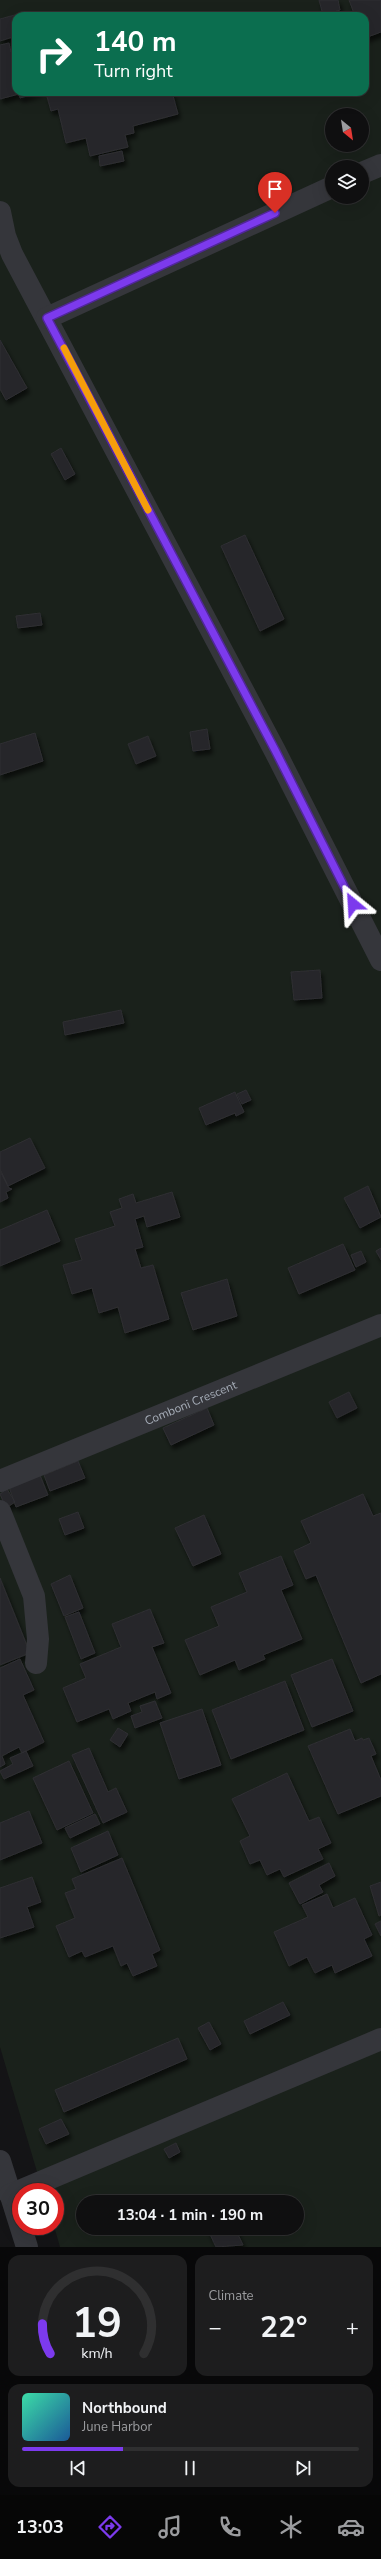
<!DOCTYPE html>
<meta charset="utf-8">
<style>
body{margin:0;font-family:"Nunito Sans",sans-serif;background:#1d1d1e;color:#f1f3f6;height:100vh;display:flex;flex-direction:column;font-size:15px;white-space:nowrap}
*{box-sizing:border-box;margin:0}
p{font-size:13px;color:#9b9c9f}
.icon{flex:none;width:22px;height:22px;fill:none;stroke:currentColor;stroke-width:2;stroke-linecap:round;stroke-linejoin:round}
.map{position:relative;height:2247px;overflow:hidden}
.sheet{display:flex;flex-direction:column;gap:8px;padding:8px;background:#080809;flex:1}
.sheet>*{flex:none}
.banner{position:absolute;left:12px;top:12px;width:357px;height:84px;border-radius:12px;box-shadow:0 4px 16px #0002,0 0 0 1px #2f2f30;background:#0b6e4f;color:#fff;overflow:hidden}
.needle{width:26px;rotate:150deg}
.fabs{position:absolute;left:325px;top:108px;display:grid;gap:8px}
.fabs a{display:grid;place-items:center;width:44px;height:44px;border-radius:50%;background:#0f0f10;box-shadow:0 4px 16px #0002,0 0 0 1px #2f2f30;font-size:20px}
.speed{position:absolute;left:12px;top:2183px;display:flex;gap:8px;font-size:20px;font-weight:700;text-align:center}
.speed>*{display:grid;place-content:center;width:52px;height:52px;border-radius:50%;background:#0f0f10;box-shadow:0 4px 16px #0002,0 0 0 1px #2f2f30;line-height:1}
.speed .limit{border:6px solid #d22;background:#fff;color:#111}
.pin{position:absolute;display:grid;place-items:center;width:34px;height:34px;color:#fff;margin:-41px -17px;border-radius:50% 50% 50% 0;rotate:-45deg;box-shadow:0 0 4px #0007}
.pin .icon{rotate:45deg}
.me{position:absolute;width:44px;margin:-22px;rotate:333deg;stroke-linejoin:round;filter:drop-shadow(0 0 3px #0008)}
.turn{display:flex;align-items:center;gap:14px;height:84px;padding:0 16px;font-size:18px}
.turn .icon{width:52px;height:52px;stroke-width:2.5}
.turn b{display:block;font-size:28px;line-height:34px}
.big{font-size:30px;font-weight:700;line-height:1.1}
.sheet .widget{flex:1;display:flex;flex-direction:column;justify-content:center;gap:6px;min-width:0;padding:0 14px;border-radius:12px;background:#1d1d1e}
.sheet .dial{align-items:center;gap:0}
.dial svg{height:104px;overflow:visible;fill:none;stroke:#2f2f30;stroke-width:7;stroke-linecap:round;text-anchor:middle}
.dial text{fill:#f1f3f6;stroke:none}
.song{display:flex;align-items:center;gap:12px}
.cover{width:48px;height:48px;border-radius:6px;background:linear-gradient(135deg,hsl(160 70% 55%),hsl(210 70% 35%))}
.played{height:4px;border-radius:2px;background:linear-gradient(90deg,#7c3aed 30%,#2f2f30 30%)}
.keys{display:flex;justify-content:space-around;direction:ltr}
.heat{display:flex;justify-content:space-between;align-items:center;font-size:22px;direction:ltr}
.sheet .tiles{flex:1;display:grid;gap:8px;grid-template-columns:1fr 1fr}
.widget:last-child{grid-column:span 2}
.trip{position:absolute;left:76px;top:2195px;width:228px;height:40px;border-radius:20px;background:#0f0f10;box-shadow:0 4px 16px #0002,0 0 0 1px #2f2f30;font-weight:700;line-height:40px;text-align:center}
.tabs{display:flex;height:64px;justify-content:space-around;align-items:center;background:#060606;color:#9b9c9f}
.tabs .icon{width:28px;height:28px}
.tabs .current{color:#7c3aed}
.tabs b{font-size:18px;color:#f1f3f6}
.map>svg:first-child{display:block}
.green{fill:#1a211b;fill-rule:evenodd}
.building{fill:#27272a;stroke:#2e2e32;filter:url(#shadow)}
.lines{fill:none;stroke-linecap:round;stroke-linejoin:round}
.minor{stroke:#35363b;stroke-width:22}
.route-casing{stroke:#51269a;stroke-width:10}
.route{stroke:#7c3aed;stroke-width:7}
.slow{stroke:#f59e0b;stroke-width:7}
.labels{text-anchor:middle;stroke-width:4;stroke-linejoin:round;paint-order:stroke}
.street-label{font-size:12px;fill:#a5acb7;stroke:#0f0f11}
</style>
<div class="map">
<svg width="381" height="2247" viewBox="0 0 381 2247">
<defs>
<filter id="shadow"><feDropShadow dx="2.5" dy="4.5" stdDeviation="2" flood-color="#0009"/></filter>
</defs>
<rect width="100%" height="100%" fill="#141416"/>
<path class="green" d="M0,0H381V2247H60L54,2226L55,2192H43L0,2047ZM16,16H365V92H16ZM332,115H362V145H332ZM332,167H362V197H332ZM83,2202H297V2228H83Z"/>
<path class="building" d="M319,0H338L340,10L323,15Z
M349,0H381V32L365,38V16H355Z
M22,13V16H16V36L0,41V19Z
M9,43L11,52L16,51V92H41L20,98L19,94L0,99V45Z
M172,92L178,114L133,126L134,133L125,135L128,147L90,156L86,138L66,143L58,109L51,111L46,93Z
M122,151L124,161L100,166L99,156Z
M0,340L27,388L6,400L0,389Z
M61,448L75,474L65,480L51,454Z
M245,535L284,619L260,631L221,546Z
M40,613L42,625L18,628L16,616Z
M207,729L210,749L193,751L190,732Z
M35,733L43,761L0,775V744Z
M148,736L156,756L136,764L128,744Z
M320,970L322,998L294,1000L291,972Z
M121,1010L124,1023L65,1035L63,1022Z
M246,1090L251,1100L242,1104L237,1094Z
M235,1092L244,1112L236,1116L235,1113L206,1125L199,1108Z
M30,1138L45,1168L8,1186L0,1169V1152Z
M0,1171L9,1188L12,1189L6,1192L8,1198L0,1202Z
M368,1186L381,1217L360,1228L344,1198Z
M172,1192L180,1217L147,1227L144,1216L135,1219L143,1247L135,1249L141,1268L153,1265L169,1319L125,1333L118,1307L99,1313L92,1288L72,1294L63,1265L82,1260L75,1239L115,1226L110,1212L122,1208L119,1199L133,1194L136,1203Z
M47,1210L60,1241L0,1266V1230Z
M343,1244L355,1270L299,1294L288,1268Z
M381,1248V1260L376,1251Z
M361,1251L366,1262L356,1267L351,1255Z
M227,1279L237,1316L193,1330L181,1293Z
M349,1392L357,1408L337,1418L329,1402Z
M207,1408L214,1425L171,1445L163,1428Z
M78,1461L85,1478L50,1491L44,1475Z
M40,1475L48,1495L16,1507L9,1487Z
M7,1489L15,1502L6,1508L0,1494Z
M363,1494L373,1516L381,1513V1674L361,1683L316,1575L306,1579L294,1551L311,1543L301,1521Z
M78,1512L84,1528L65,1535L59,1519Z
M204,1515L221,1554L193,1566L175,1528Z
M281,1556L293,1585L281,1590L302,1639L263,1655L265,1659L239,1670L235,1660L200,1675L185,1640L219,1626L211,1607L247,1592L239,1573Z
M70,1575L83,1608L64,1616L51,1584Z
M0,1578L30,1653L0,1665Z
M150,1609L164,1643L152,1647L171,1693L157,1699L155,1692L128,1703L131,1711L113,1719L109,1709L77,1722L63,1688L86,1678L80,1664L121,1647L112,1624Z
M79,1612L95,1653L81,1659L65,1617Z
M20,1659L34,1690L23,1695L44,1742L22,1753L19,1747L2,1756L5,1764L0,1767V1668Z
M332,1659L353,1711L312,1727L291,1675Z
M285,1681L304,1730L231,1759L212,1710Z
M155,1701L162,1718L135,1728L131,1716L142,1712L140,1706Z
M202,1709L221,1765L179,1779L160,1723Z
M118,1728L128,1734L120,1747L110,1740Z
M350,1729L355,1741L362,1738L363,1740L369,1738L376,1754L371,1756L381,1780V1796L338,1814L308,1746Z
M89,1748L108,1792L116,1788L127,1812L103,1823L72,1755Z
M26,1751L33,1766L4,1779L0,1771L13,1764L10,1758Z
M69,1761L93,1813L57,1830L33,1778Z
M287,1773L309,1821L319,1817L331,1843L318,1849L323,1859L284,1877L280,1869L267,1875L260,1860L250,1864L240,1841L250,1836L232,1799Z
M29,1811L42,1843L0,1860V1823Z
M95,1814L100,1824L70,1838L65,1828Z
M108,1831L118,1855L81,1872L71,1848Z
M122,1858L160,1950L152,1954L157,1966L133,1976L127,1963L121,1966L113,1946L85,1957L82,1951L69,1957L56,1926L75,1918L65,1893L76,1889L72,1879Z
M329,1863L335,1876L319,1885L323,1892L300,1904L289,1883Z
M32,1877L41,1902L27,1907L34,1927L0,1938V1888Z
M381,1882V1915L379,1916L370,1886Z
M327,1894L333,1908L355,1898L372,1935L364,1939L372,1956L335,1973L332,1965L315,1973L307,1957L289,1966L274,1932L308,1917L302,1905Z
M381,1921V1936L375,1924Z
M283,2002L290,2015L250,2034L244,2021Z
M209,2022L221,2044L210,2050L198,2028Z
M178,2038L187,2059L64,2112L55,2090Z
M61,2119L69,2134L46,2144L39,2129Z
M176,2143L180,2152L169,2158L164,2149Z
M207,2228H235L243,2245L216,2247Z"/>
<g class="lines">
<g class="minor">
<path d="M362,173L381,165"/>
<path d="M0,212L5,236L12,254L275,751L381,960"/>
<path d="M47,318L332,187"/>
<path id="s1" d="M0,1481L381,1325"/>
<path d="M0,1511L34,1596L38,1639L36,1663"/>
<path d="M0,2161L27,2247"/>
<path d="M10,2195L381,2039"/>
</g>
</g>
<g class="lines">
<g class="route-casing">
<path id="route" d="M275,213L47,318L275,750L353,904"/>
</g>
<use href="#route" class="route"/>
<path class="slow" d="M64,348L148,510"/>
</g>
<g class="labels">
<g class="street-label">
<text dy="4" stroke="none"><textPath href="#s1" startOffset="206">Comboni Crescent</textPath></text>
</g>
</g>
</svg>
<div class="fabs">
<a><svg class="needle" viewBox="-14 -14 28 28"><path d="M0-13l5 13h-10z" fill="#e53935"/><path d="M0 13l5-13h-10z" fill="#9b9c9f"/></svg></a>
<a><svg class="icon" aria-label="layers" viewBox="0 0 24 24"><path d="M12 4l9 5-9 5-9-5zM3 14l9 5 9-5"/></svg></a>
</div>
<div class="speed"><div class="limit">30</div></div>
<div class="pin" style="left:275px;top:213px;background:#d93025"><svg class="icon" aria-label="arrive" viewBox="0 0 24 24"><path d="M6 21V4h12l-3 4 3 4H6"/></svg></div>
<svg class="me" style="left:353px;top:904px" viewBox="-20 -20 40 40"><path d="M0-17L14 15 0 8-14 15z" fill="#7c3aed" stroke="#fff" stroke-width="4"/></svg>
<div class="trip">13:04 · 1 min · 190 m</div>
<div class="banner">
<div class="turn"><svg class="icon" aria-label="right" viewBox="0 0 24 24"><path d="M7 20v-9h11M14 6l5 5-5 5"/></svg><div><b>140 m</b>Turn right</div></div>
</div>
</div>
<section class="sheet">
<div class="tiles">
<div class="widget dial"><svg viewBox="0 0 100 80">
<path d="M14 69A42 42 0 1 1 86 69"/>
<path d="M14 69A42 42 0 0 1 8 46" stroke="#7c3aed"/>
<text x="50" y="56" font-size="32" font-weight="700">19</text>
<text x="50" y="72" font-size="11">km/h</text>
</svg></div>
<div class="widget"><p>Climate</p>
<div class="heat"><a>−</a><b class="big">22°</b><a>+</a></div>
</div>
<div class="widget">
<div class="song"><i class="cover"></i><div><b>Northbound</b><p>June Harbor</p></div></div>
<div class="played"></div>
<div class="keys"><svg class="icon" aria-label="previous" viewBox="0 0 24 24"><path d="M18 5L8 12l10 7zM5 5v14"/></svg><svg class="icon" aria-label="pause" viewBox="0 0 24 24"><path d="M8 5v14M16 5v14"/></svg><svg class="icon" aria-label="next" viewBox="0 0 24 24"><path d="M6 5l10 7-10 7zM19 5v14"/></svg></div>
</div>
</div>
</section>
<nav class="tabs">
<b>13:03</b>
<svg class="icon current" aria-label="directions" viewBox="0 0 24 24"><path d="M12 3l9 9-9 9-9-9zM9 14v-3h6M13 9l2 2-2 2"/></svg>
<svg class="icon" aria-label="music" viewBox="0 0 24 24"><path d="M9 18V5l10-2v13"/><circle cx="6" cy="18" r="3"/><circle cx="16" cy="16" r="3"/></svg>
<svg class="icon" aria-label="phone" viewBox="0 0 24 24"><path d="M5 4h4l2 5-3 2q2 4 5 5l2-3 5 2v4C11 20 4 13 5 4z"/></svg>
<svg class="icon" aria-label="climate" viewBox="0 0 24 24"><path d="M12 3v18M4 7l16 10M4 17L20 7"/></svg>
<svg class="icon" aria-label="car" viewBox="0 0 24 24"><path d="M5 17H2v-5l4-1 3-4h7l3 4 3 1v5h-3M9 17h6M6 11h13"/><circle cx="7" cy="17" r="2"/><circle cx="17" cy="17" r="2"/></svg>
</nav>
